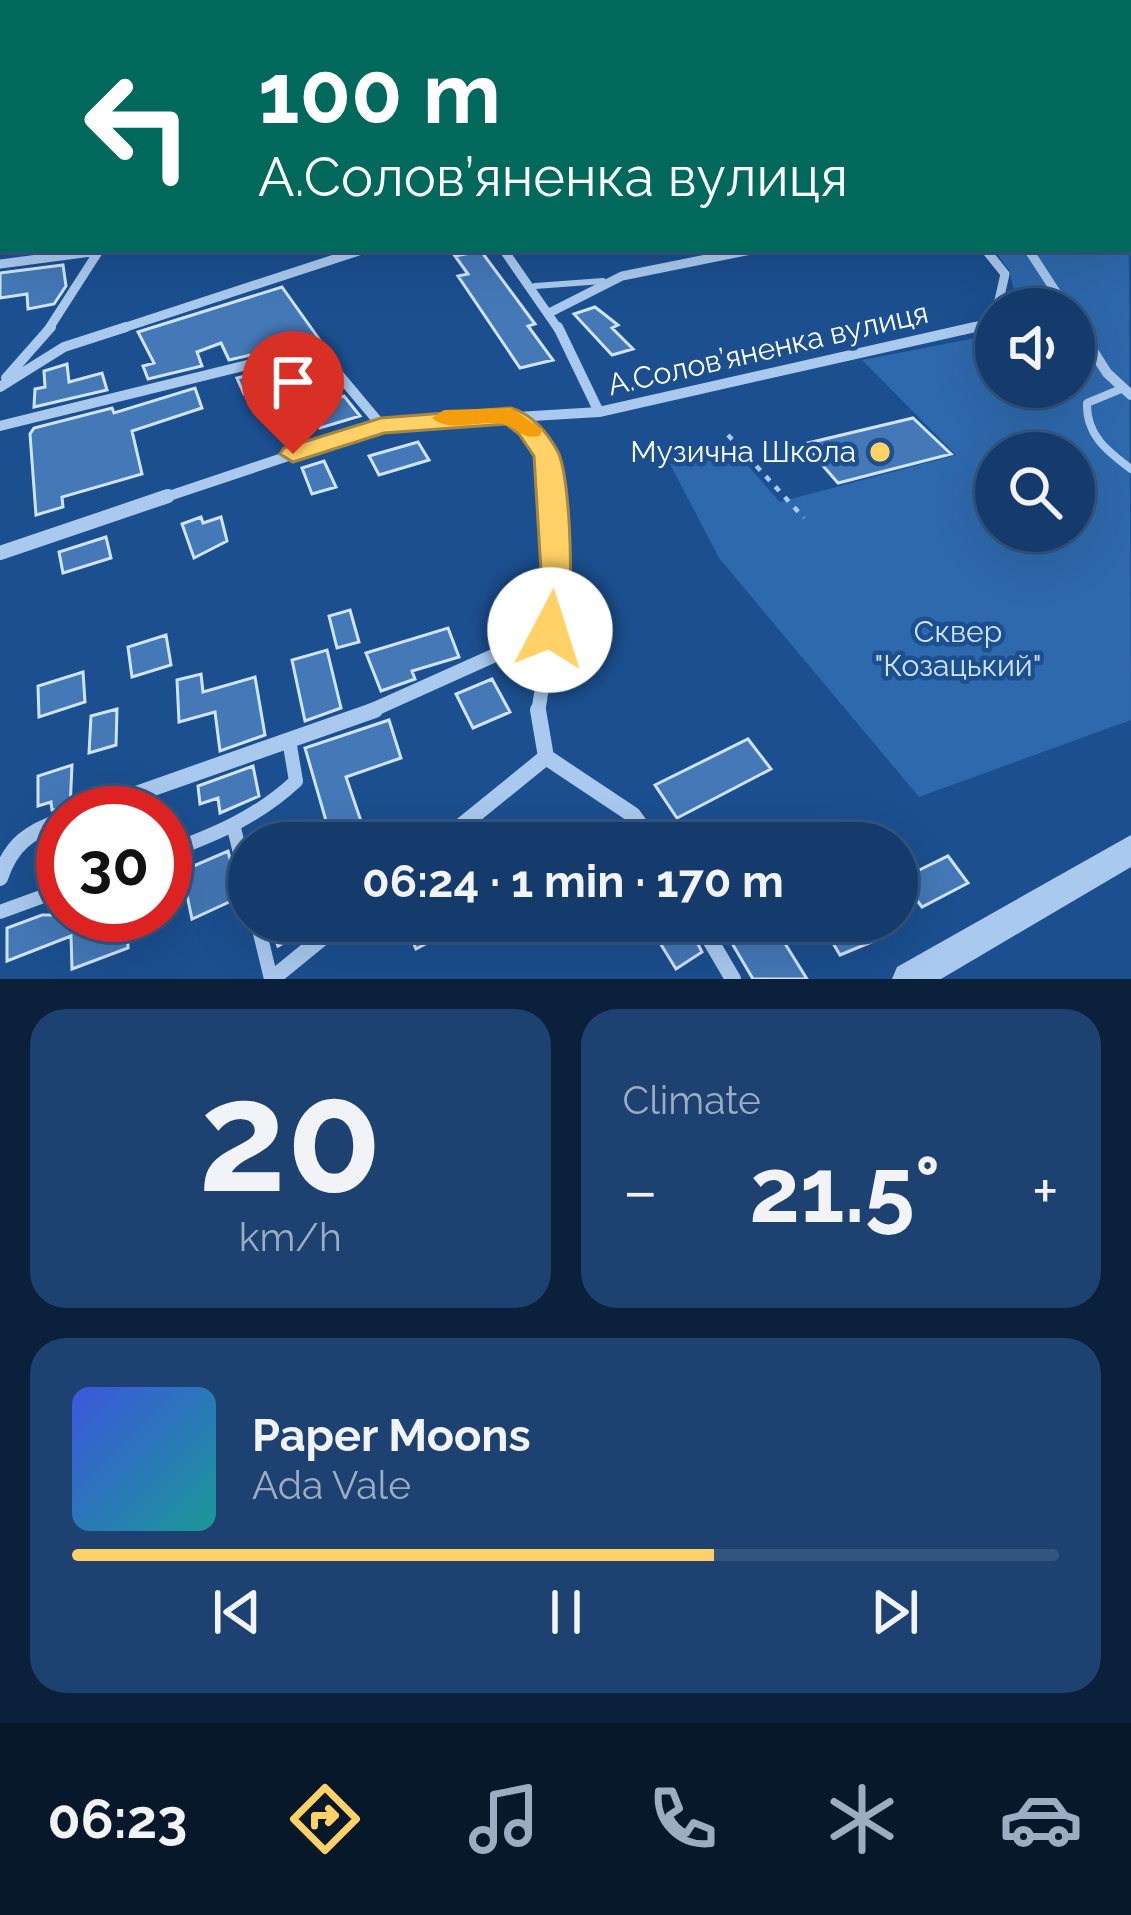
<!DOCTYPE html>
<meta charset="utf-8">
<style>
body{margin:0;font-family:Raleway,sans-serif;background:#1d4271;color:#f1f3f6;height:100vh;display:flex;flex-direction:column;font-size:45px;white-space:nowrap}
*{box-sizing:border-box;margin:0}
p{font-size:39px;color:#9dadc1}
.icon{flex:none;width:66px;height:66px;fill:none;stroke:currentColor;stroke-width:2;stroke-linecap:round;stroke-linejoin:round}
.map{position:relative;height:979px;overflow:hidden}
.side{display:flex;flex-direction:column;gap:30px;padding:30px;background:#0b203b;flex:1}
.side>*{flex:none}
.hud{position:absolute;left:0px;top:0px;width:1131px;height:252px;box-shadow:0 12px 48px #0002,0 0 0 3px #33557e;background:#00695c;color:#fff;overflow:hidden}
.controls{position:absolute;left:975px;top:288px;display:grid;gap:24px}
.controls a{display:grid;place-items:center;width:120px;height:120px;border-radius:50%;background:#143b6b;box-shadow:0 12px 48px #0002,0 0 0 3px #33557e;font-size:60px}
.speed{position:absolute;left:36px;top:786px;display:flex;gap:24px;font-size:60px;font-weight:700;text-align:center}
.speed>*{display:grid;place-content:center;width:156px;height:156px;border-radius:50%;background:#143b6b;box-shadow:0 12px 48px #0002,0 0 0 3px #33557e;line-height:1}
.speed .limit{border:18px solid #d22;background:#fff;color:#111}
.pin{position:absolute;display:grid;place-items:center;width:102px;height:102px;color:#fff;margin:-123px -51px;border-radius:50% 50% 50% 0;rotate:-45deg;box-shadow:0 0 12px #0007}
.pin .icon{rotate:45deg}
.me{position:absolute;width:132px;margin:-66px;rotate:5deg;stroke-linejoin:round;filter:drop-shadow(0 0 9px #0008)}
.turn{display:flex;align-items:center;gap:42px;height:252px;padding:0 60px;font-size:54px}
.turn .icon{width:156px;height:156px;stroke-width:2.5}
.turn b{display:block;font-size:84px;line-height:102px}
.big{font-size:90px;font-weight:700;line-height:1.1}
.side .card{flex:1;display:flex;flex-direction:column;justify-content:center;gap:18px;min-width:0;padding:0 42px;border-radius:36px;background:#1d4271}
.side .dial{align-items:center;gap:0}
.dial b{font-size:156px;line-height:1}
.song{display:flex;align-items:center;gap:36px}
.cover{width:144px;height:144px;border-radius:18px;background:linear-gradient(135deg,hsl(230 70% 55%),hsl(180 70% 35%))}
.played{height:12px;border-radius:6px;background:linear-gradient(90deg,#ffd166 65%,#33557e 65%)}
.keys{display:flex;justify-content:space-around;direction:ltr}
.heat{display:flex;justify-content:space-between;align-items:center;font-size:66px;direction:ltr}
.side .tiles{flex:1;display:grid;gap:30px;grid-template-columns:1fr 1fr}
.card:last-child{grid-column:span 2}
.trip{position:absolute;left:228px;top:822px;width:690px;height:120px;border-radius:60px;background:#143b6b;box-shadow:0 12px 48px #0002,0 0 0 3px #33557e;font-weight:700;line-height:120px;text-align:center}
.tabs{display:flex;height:192px;justify-content:space-around;align-items:center;background:#08182b;color:#9dadc1}
.tabs .icon{width:84px;height:84px}
.tabs .on{color:#ffd166}
.tabs b{font-size:54px;color:#f1f3f6}
.map>svg:first-child{display:block}
.green{fill:#2e69ad;fill-rule:evenodd}
.building{fill:#4478b7;stroke:#cfe3fa;stroke-width:3}
.lines{fill:none;stroke-linecap:round;stroke-linejoin:round}
.path{stroke:#a9c9ee;stroke-width:4.5;stroke-dasharray:6 8;stroke-linecap:butt}
.service-far3{stroke:#a9c9ee;stroke-width:4.5}
.service-far2{stroke:#a9c9ee;stroke-width:6}
.service-far1{stroke:#a9c9ee;stroke-width:8}
.service{stroke:#a9c9ee;stroke-width:14}
.minor-far4{stroke:#a9c9ee;stroke-width:6}
.minor-far3{stroke:#a9c9ee;stroke-width:9}
.minor-far2{stroke:#a9c9ee;stroke-width:10}
.minor-far1{stroke:#a9c9ee;stroke-width:14}
.minor{stroke:#a9c9ee;stroke-width:16}
.tertiary{fill:#a9c9ee;fill-rule:evenodd}
.route{fill:#ffd166;stroke:#a68842;stroke-width:3}
.slow{fill:#f59e0b}
.poi-dot{fill:#ffd166;stroke:#1b4f8f;stroke-width:4.5}
.labels{text-anchor:middle;stroke-width:9;stroke-linejoin:round;paint-order:stroke}
.street-label{font-size:30px;fill:#fff;stroke:#1b4f8f}
.poi-label{font-size:30px;fill:#fff;stroke:#1b4f8f;text-anchor:end}
.park-label{font-size:30px;fill:#cfe3fa;stroke:#1b4f8f}
</style>
<div class="map">
<svg width="1131" height="979" viewBox="0 0 1131 979">
<rect width="100%" height="100%" fill="#1b4f8f"/>
<path class="green" d="M1128,81L1131,720L919,797L719,558L670,464L733,449L780,502L956,455L862,360L996,334V387H1074V309H1019L1009,270L993,249H1128ZM996,453H1074V531H996Z"/>
<path class="building" d="M481,251L535,324L528,326L553,360L520,368L458,276L468,274L455,256Z
M63,265L66,286L54,304L28,309L27,294L0,298V273Z
M282,287L319,339L229,360L221,343L197,352L202,366L148,379L143,366L154,363L138,332Z
M595,307L618,325L612,328L633,349L612,355L574,314Z
M311,360L335,399L344,396L360,416L320,428L294,380L244,394L237,378Z
M67,364L69,382L102,373L107,390L34,407L35,389L45,387L44,371Z
M195,388L202,408L132,431L142,474L62,497L63,507L36,515L30,434L34,428L112,408L114,413Z
M913,418L951,454L838,483L804,444Z
M418,442L429,460L379,475L369,456Z
M324,461L336,487L312,494L302,468Z
M201,517L203,523L221,517L227,541L194,558L182,524Z
M106,537L111,558L63,573L59,552Z
M350,610L359,642L337,648L329,616Z
M448,628L459,657L412,671L415,679L381,691L366,653Z
M166,635L171,665L132,677L128,647Z
M327,650L341,708L305,721L292,660Z
M83,672L85,702L39,717L38,686Z
M201,674L203,692L255,677L265,735L220,751L215,712L179,722L177,680Z
M492,679L510,712L473,728L456,694Z
M117,709L116,745L89,753L91,716Z
M389,720L401,758L346,777L362,824L331,838L305,748Z
M748,739L771,769L677,818L655,785Z
M72,765L70,809L52,810L51,802L38,806V776Z
M253,766L259,796L220,813L218,798L200,804L198,786Z
M228,851L240,897L192,919L182,871Z
M948,856L968,883L922,907L901,879Z
M42,915H127L128,948L72,969L71,936L7,961V928Z
M269,921H323L278,946Z
M404,921H469L416,949Z
M686,921L702,952L676,969L657,938Z
M750,921H771L807,979H753L726,933Z
M820,921H870L881,938L840,955Z"/>
<g class="lines">
<path class="path" d="M728,435L804,518"/>
<path class="service-far3" d="M131,2L150,0"/>
<path class="service-far2" d="M535,286L603,281"/>
<path class="service-far1" d="M1121,389L1087,403C1086,435 1107,451 1131,469"/>
<path class="service" d="M234,828L249,890
M165,853C214,835 258,817 296,781L289,740
M0,912L63,889
M257,921L271,979"/>
<path class="minor-far4" d="M444,0L477,3
M6,3L26,0
M347,3L364,0
M619,3L623,0"/>
<path class="minor-far3" d="M503,249L559,330
M985,249L1005,274L997,309
M1028,249L1067,309
M0,264L99,251
M551,312L622,276L756,249
M1074,321L1080,330
M48,330L100,249
M117,330L365,249
M964,330L991,322L996,312"/>
<path class="minor-far2" d="M558,327L599,412
M1078,327L1107,373L1131,395
M6,378L51,327
M0,387L64,347L126,327
M513,417L539,446L550,499
M0,426L308,350L319,351L381,425
M160,499L381,425L599,412L975,327"/>
<path class="minor-far1" d="M0,553L168,496
M366,713L551,630
M538,713L557,591L550,496"/>
<path class="minor" d="M538,710L546,757L633,815L653,843
M82,813L375,710
M440,843L546,757
M0,878C11,844 30,831 63,820
M699,921L733,979
M272,979L343,921"/>
<path class="tertiary" d="M1131,835V867L941,979H892L897,967Z"/>
</g>
<path class="route" d="M511,408C532,414 548,433 558,452C571,478 576,613 562,639L550,643L539,639L535,630L542,587L534,456L519,434L506,424L384,433L293,462L280,454L284,448L381,418Z"/>
<path class="slow" d="M511,408L543,430L539,436C520,440 518,427 502,424C479,419 451,434 432,418L444,410Z"/>
<circle class="poi-dot" cx="880" cy="452" r="12"/>
<g class="labels">
<g class="street-label">
<text transform="translate(768 349) rotate(-13)" y="10">А.Солов’яненка вулиця</text>
</g>
<g class="poi-label">
<text x="856" y="462">Музична Школа</text>
</g>
<g class="park-label">
<text x="958" y="642">Сквер<tspan x="958" dy="34">"Козацький"</tspan></text>
</g>
</g>
</svg>
<div class="controls">
<a><svg class="icon" aria-label="sound" viewBox="0 0 24 24"><path d="M4 9h4l5-4v14l-5-4H4zM17 9q2 3 0 6"/></svg></a>
<a><svg class="icon" aria-label="search" viewBox="0 0 24 24"><circle cx="10" cy="10" r="6"/><path d="M15 15l6 6"/></svg></a>
</div>
<div class="speed"><div class="limit">30</div></div>
<div class="pin" style="left:293px;top:454px;background:#d93025"><svg class="icon" aria-label="arrive" viewBox="0 0 24 24"><path d="M6 21V4h12l-3 4 3 4H6"/></svg></div>
<svg class="me" style="left:550px;top:630px" viewBox="-20 -20 40 40"><circle r="19" fill="#fff"/><path d="M0-13L10 11 0 6-10 11z" fill="#ffd166"/></svg>
<div class="trip">06:24 · 1 min · 170 m</div>
<div class="hud">
<div class="turn"><svg class="icon" aria-label="left" viewBox="0 0 24 24"><path d="M17 20v-9H6M10 6l-5 5 5 5"/></svg><div><b>100 m</b>А.Солов’яненка вулиця</div></div>
</div>
</div>
<section class="side">
<div class="tiles">
<div class="card dial"><b>20</b><p>km/h</p></div>
<div class="card"><p>Climate</p>
<div class="heat"><a>−</a><b class="big">21.5°</b><a>+</a></div>
</div>
<div class="card">
<div class="song"><i class="cover"></i><div><b>Paper Moons</b><p>Ada Vale</p></div></div>
<div class="played"></div>
<div class="keys"><svg class="icon" aria-label="previous" viewBox="0 0 24 24"><path d="M18 5L8 12l10 7zM5 5v14"/></svg><svg class="icon" aria-label="pause" viewBox="0 0 24 24"><path d="M8 5v14M16 5v14"/></svg><svg class="icon" aria-label="next" viewBox="0 0 24 24"><path d="M6 5l10 7-10 7zM19 5v14"/></svg></div>
</div>
</div>
</section>
<nav class="tabs">
<b>06:23</b>
<svg class="icon on" aria-label="directions" viewBox="0 0 24 24"><path d="M12 3l9 9-9 9-9-9zM9 14v-3h6M13 9l2 2-2 2"/></svg>
<svg class="icon" aria-label="music" viewBox="0 0 24 24"><path d="M9 18V5l10-2v13"/><circle cx="6" cy="18" r="3"/><circle cx="16" cy="16" r="3"/></svg>
<svg class="icon" aria-label="phone" viewBox="0 0 24 24"><path d="M5 4h4l2 5-3 2q2 4 5 5l2-3 5 2v4C11 20 4 13 5 4z"/></svg>
<svg class="icon" aria-label="climate" viewBox="0 0 24 24"><path d="M12 3v18M4 7l16 10M4 17L20 7"/></svg>
<svg class="icon" aria-label="car" viewBox="0 0 24 24"><path d="M5 17H2v-5l4-1 3-4h7l3 4 3 1v5h-3M9 17h6M6 11h13"/><circle cx="7" cy="17" r="2"/><circle cx="17" cy="17" r="2"/></svg>
</nav>
